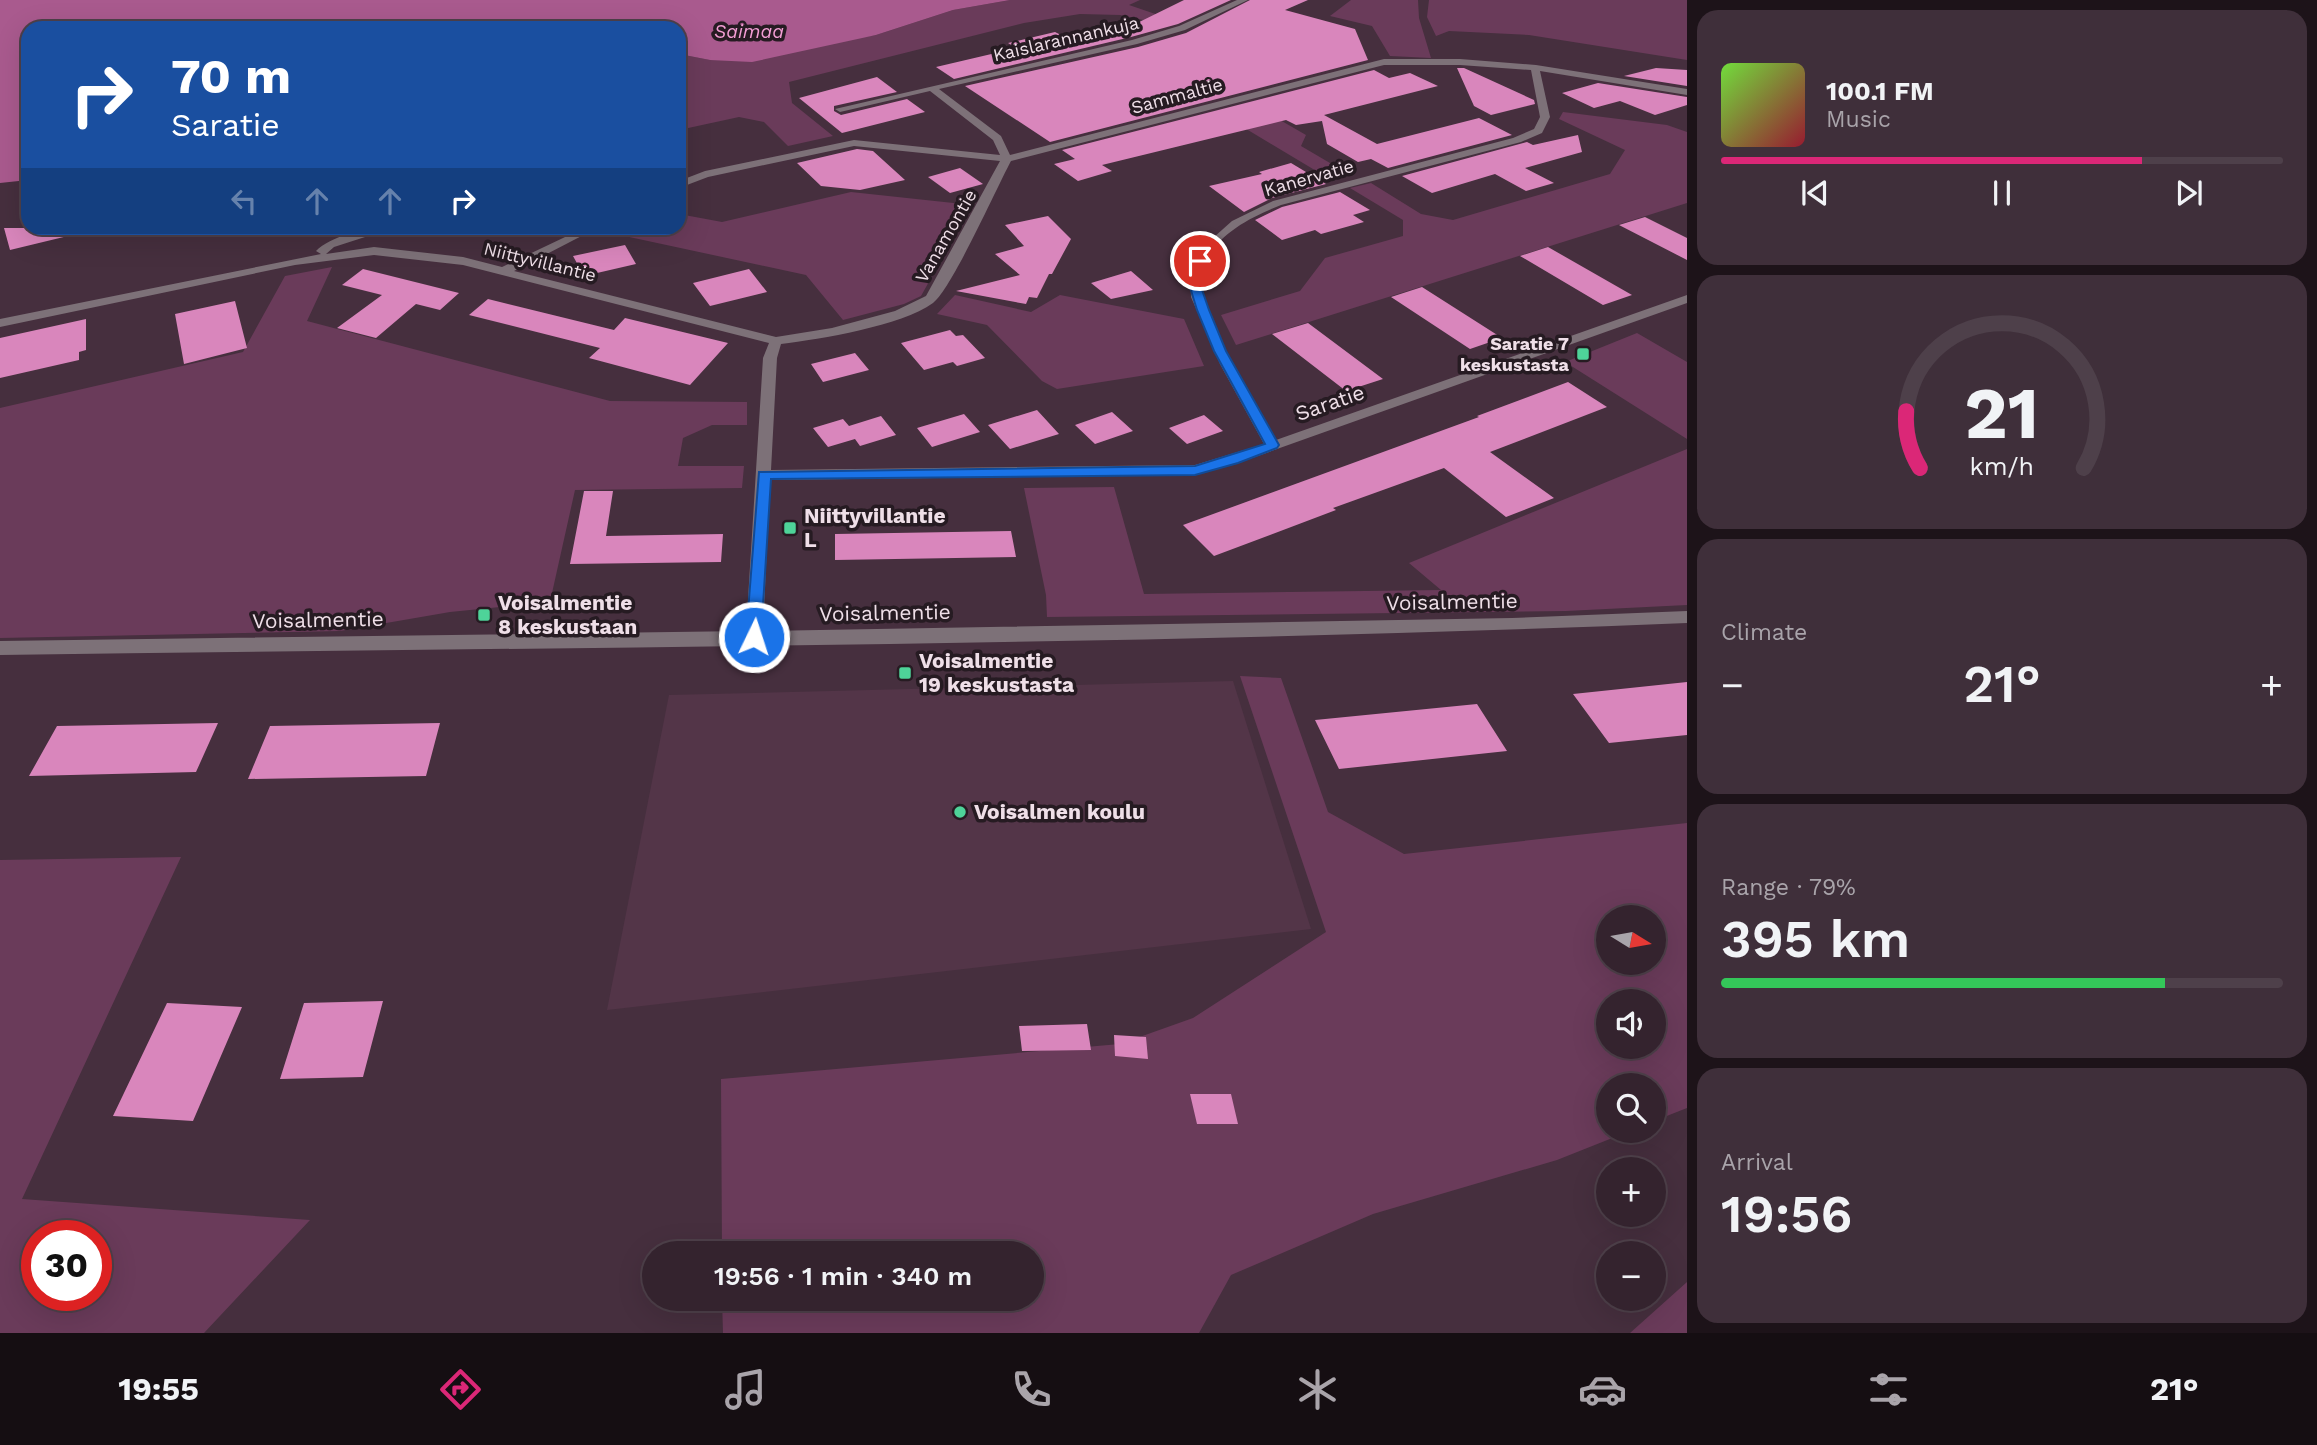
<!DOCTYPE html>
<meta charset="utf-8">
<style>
body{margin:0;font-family:"Work Sans",sans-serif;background:#3f2f3a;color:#f1f3f6;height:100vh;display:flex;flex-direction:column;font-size:26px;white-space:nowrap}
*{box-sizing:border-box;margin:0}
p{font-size:23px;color:#a9a4aa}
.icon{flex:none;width:38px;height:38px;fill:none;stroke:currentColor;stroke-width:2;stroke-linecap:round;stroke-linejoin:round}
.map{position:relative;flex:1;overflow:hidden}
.details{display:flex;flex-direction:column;gap:10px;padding:10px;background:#1d1319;width:630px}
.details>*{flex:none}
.top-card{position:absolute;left:21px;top:21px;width:665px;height:214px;border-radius:21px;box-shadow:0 7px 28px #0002,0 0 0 2px #4e404a;background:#1a4fa0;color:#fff;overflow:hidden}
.needle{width:46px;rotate:101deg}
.tools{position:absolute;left:1596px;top:905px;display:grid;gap:14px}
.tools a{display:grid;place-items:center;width:70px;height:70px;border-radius:50%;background:#34232e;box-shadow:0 7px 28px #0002,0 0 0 2px #4e404a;font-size:35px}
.speed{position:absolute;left:21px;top:1220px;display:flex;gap:14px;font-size:35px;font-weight:700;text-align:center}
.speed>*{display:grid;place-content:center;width:91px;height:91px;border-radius:50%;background:#34232e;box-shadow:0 7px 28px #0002,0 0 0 2px #4e404a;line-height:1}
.speed .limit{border:10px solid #d22;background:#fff;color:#111}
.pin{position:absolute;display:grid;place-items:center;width:60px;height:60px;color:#fff;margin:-30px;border:4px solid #fff;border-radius:50%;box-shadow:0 2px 7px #0007}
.me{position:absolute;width:77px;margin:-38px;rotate:4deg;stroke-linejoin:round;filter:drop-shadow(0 0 5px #0008)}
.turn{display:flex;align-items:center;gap:24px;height:147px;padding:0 35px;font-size:32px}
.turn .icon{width:91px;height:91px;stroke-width:2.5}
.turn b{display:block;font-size:49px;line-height:60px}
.lanes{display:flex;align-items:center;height:66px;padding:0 35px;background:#0003;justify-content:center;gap:35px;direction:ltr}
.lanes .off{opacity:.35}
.big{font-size:52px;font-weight:600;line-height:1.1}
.details .widget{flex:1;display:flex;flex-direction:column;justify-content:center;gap:10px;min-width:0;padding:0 24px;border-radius:21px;background:#3f2f3a}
.details .dial{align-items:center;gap:0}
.dial svg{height:182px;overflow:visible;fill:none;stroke:#4e404a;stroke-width:7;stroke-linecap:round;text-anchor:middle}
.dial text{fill:#f1f3f6;stroke:none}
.song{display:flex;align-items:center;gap:21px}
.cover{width:84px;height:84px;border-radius:10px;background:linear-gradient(135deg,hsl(100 70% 55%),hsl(350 70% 35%))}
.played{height:7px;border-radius:4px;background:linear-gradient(90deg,#db2777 75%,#4e404a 75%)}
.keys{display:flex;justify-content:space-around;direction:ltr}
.heat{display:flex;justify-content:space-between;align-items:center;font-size:38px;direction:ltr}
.charge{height:10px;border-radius:5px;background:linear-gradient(90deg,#34c759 79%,#4e404a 0)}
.trip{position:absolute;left:642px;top:1241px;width:402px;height:70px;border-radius:35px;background:#34232e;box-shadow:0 7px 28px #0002,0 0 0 2px #4e404a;font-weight:600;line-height:70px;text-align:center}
.menu{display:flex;height:112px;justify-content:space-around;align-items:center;background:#150e12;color:#a9a4aa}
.menu .icon{width:49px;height:49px}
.menu .current{color:#db2777}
.menu b{font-size:32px;color:#f1f3f6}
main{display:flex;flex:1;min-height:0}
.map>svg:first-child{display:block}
.built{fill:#533548}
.green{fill:#6a3b5a;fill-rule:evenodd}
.water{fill:#a95a8e}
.building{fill:#d986bc}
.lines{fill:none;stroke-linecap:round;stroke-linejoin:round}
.minor{fill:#7d7178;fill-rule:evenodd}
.route{fill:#1a73e8;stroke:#114b97;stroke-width:2}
.poi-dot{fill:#4ed399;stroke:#261b22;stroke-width:2.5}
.labels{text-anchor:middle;stroke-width:7;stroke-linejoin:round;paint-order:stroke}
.far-street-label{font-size:18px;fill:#efdfe8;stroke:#261b22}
.far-poi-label{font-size:18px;font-weight:bold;fill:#efdfe8;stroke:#261b22;text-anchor:end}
.far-water-label{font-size:19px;font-style:italic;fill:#f49ed5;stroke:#261b22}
.street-label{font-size:21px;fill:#efdfe8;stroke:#261b22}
.poi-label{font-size:21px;font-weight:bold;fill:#efdfe8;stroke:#261b22;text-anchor:start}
</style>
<main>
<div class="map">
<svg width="1687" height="1333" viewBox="0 0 1687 1333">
<rect width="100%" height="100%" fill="#462f3e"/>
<path class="built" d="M1233,681L1311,929L607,1010L669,695Z"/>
<path class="green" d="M1010,0H1140L1129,5L1170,19L1162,24L1120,15L1080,14L1024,23L789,82L792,103L833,136L788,146L764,122L739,117L679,130V54L710,60L876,35L953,10Z
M1351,0H1418L1419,18L1431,58L1390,56L1372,26L1330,16Z
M1429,0H1687V60L1529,35L1449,31L1436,36L1427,17Z
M1252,104L1306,135L1301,146L1347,173L1328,178L1218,112Z
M1563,112L1667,125L1687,132V203L1236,345L1221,315L1300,291L1325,258L1403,236V220L1350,188L1371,183L1421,214L1453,220L1610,174L1625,150L1559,119Z
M851,192L972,205L921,296L904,304L843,320L806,275L606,232L614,228H679V214L722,222Z
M332,267L307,321L610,401L747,402V425H712L683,438L678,466H744L742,488L575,490L550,602L450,612L340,631L0,638V408L243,352L285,276Z
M955,295L1031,312L1060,295L1184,319L1204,366L1057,389L1042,381L987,325L937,314Z
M1637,333L1687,362V439L1565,362Z
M1687,449V605L1566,611L1047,617L1046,595L1024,488L1114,487L1144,594L1441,590L1409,563Z
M1240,676L1281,678L1328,812L1404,854L1687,823V1108L1654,1121V1085H1608V1130L1630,1131L1557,1160L1373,1214L1231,1275L1199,1333H723L722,1299L1032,1298V1253H722L721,1079L1120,1044L1193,1018L1326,932ZM1608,917H1654V962H1608ZM1608,1001H1654V1046H1608Z
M181,857L22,1199L310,1220L204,1333H0V860ZM37,1236H96V1295H37Z
M1687,1282V1333H1630Z"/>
<path class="water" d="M0,0H1010L953,10L876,35L752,62L710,60L679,54V28H28V180L0,183Z"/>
<path class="building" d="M1184,0H1231L1178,24L1131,37L954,79L936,67L1017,48L1008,43L1055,32L1061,35L1074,32L1079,35L1102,30L1108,33L1123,30Z
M1250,0H1308L1285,10L1355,29L1368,60L1050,142L965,86L1138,47L1186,33Z
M1457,68H1464L1534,100L1535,104L1491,115L1474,106Z
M1656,68L1687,70V86L1624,76Z
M1374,70L1389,78L1410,73L1438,86L1324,115L1377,144L1479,118L1512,135L1388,168L1371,159L1358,162L1327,144L1322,121L1296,125L1286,120L1102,165L1112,171L1078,181L1054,164L1075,159L1062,150Z
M877,77L897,92L834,106V111L841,115L907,99L925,112L842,133L799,98Z
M1598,83L1687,97V105L1655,115L1620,101L1594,108L1562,93Z
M1578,135L1582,152L1525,168L1554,183L1526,191L1495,174L1432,193L1402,176L1527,142L1533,145Z
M857,149L873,151L905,180L860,190L821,186L797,163Z
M1291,163L1326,184L1272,198L1244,212L1209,186L1262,174L1259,172Z
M960,168L983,184L950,193L928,177Z
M1340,192L1370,210L1353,215L1364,222L1321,234L1315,230L1282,240L1255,220L1282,207Z
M1048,216L1071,239L1052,274H1049L1037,298L1029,297L1026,304L956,291L1020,275L995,254L1024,246L1005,225Z
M1645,217L1687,238V260L1619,225Z
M4,228H71L72,235L10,250Z
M625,245L636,264L584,276L573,256Z
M1548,247L1632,295L1603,305L1520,256Z
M363,269L459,293L440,310L416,304L376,338L337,328L382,295L342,285Z
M749,269L767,292L710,306L693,283Z
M1131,271L1153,290L1111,299L1091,283Z
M1422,287L1502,338L1470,349L1391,297Z
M488,299L614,330L625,318L728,343L690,385L589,358L600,348L469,315Z
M235,301L247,348L184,364L175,314Z
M86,319V350L79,352V360L0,378V338Z
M1308,323L1383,379L1346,391L1272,334Z
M950,330L956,336L963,335L985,358L957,366L953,362L924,370L901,343Z
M855,353L869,370L823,382L811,364Z
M1568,382L1607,407L1490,452L1554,498L1529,508L1506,517L1444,468L1333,508L1336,510L1214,556L1183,525L1479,417L1477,416Z
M1037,410L1059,434L1010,449L988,425Z
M1112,412L1133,431L1095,444L1075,425Z
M964,414L980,432L932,447L917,428Z
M1204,415L1223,431L1187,444L1169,428Z
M881,416L896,435L860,446L855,439L828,447L813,428L843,419L849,426Z
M584,491H613L606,536L723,534L721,562L570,564Z
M1011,531L1016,557L835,560V534Z
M1687,682V735L1609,743L1573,694Z
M1477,704L1507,751L1339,769L1315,720Z
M218,723L196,772L29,776L57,726Z
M440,723L426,776L248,779L270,726Z
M383,1001L363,1077L280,1079L304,1003Z
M167,1003L242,1007L193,1121L113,1116Z
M1087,1024L1091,1050L1022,1051L1019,1026Z
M1114,1035L1146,1037L1148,1059L1115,1056Z
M1190,1094H1231L1238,1124H1197Z"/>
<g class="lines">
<path class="minor" d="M1237,0H1248L1185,30L1137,44L939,89L1001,136L1010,155L1384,59H1460L1536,65L1687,89V95L1540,71L1550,117L1542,133L1521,142L1281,205C1250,217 1210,237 1202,273C1194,311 1256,405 1276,440L1687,295V303L1238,463L1195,475L770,480L763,631L1512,618L1687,611V623C1125,646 562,647 0,655V641L746,631L763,358L769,343L463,265L374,255L295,265L0,327V319L321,254L316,251C332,235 371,226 393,228L334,247L326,254L374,247L463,257L502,267L584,228H597L514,271L776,337L832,328L895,311L926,296L1000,161L854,146L708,177L679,188V181L705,171L854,140L1000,155L993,140L930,91L840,112L835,109L1132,40L1179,26ZM1384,65H1460L1531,70L1540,117L1534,129L1513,138L1273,201L1232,221L1204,246L1190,273L1191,297L1220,364L1264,444L1195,465L771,470L777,358L781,344C821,339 901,326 933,303C951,290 997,187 1011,161Z"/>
</g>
<path class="route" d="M1196,258L1205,261L1200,284L1209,310L1226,351L1279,445L1277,448L1238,463L1195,475L771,479L761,637L754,643L748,641L746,637L759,472L1195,466L1265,444L1214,351L1197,310L1189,284Z"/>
<g class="poi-dot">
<rect x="1576" y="347" width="14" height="14" rx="3.5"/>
<rect x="783" y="521" width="14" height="14" rx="3.5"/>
<rect x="477" y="608" width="14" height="14" rx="3.5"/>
<rect x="898" y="666" width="14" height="14" rx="3.5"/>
<circle cx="960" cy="812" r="7"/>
</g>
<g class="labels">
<g class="far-street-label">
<text transform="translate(1066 39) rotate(-13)" y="6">Kaislarannankuja</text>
<text transform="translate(1177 96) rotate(-15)" y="6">Sammaltie</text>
<text transform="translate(1309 178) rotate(-16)" y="6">Kanervatie</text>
<text transform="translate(946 236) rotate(-60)" y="6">Vanamontie</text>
<text transform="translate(540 262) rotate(14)" y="6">Niittyvillantie</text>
</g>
<g class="far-poi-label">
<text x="1569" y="350">Saratie 7<tspan x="1569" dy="21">keskustasta</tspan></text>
</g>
<g class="far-water-label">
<text x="749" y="38">Saimaa</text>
</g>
<g class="street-label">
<text transform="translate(1330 403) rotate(-19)" y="7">Saratie</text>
<text transform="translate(1452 602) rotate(-1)" y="7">Voisalmentie</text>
<text transform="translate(885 613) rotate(-1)" y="7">Voisalmentie</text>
<text transform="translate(318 620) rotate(-1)" y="7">Voisalmentie</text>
</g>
<g class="poi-label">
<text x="804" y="523">Niittyvillantie<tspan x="804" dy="24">L</tspan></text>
<text x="498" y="610">Voisalmentie<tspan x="498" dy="24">8 keskustaan</tspan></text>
<text x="919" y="668">Voisalmentie<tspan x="919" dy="24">19 keskustasta</tspan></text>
<text x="974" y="819">Voisalmen koulu</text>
</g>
</g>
</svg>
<div class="tools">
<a><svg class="needle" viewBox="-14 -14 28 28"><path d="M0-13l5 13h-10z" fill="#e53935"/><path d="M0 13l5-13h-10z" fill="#a9a4aa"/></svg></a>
<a><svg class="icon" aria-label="sound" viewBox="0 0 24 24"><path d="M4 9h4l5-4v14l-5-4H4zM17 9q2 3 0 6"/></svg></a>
<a><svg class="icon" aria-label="search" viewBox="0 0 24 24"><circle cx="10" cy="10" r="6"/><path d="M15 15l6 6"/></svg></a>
<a>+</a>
<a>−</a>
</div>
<div class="speed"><div class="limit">30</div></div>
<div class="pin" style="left:1200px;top:261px;background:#d93025"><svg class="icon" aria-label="arrive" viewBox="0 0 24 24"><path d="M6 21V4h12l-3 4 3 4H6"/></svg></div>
<svg class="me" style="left:754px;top:637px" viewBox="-20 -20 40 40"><circle r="17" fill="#1a73e8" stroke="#fff" stroke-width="3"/><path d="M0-11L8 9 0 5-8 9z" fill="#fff"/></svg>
<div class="trip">19:56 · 1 min · 340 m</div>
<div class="top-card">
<div class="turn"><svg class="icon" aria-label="right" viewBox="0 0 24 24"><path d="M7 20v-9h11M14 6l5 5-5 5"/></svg><div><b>70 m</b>Saratie</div></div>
<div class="lanes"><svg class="icon off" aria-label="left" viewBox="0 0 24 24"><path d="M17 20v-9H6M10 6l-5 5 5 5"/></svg><svg class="icon off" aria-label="ahead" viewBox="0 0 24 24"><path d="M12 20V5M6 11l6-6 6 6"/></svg><svg class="icon off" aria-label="ahead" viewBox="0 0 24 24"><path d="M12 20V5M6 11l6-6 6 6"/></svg><svg class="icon" aria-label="right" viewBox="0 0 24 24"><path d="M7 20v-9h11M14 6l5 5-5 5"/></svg></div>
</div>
</div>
<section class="details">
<div class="widget">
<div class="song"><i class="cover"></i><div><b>100.1 FM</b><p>Music</p></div></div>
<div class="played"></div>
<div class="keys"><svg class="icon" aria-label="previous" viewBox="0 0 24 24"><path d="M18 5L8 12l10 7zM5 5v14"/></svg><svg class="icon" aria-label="pause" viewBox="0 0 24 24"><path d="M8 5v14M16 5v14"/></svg><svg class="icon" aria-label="next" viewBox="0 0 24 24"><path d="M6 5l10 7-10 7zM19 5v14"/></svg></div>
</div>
<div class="widget dial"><svg viewBox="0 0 100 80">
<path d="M14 69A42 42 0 1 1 86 69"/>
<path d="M14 69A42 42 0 0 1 8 44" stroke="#db2777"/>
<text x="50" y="56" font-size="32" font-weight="700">21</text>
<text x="50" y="72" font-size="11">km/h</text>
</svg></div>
<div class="widget"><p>Climate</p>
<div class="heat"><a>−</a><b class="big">21°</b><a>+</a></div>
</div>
<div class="widget"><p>Range · 79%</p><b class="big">395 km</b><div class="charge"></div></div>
<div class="widget"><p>Arrival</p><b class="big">19:56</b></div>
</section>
</main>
<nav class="menu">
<b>19:55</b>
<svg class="icon current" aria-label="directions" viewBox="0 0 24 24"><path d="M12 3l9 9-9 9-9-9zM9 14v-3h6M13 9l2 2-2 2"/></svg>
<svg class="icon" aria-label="music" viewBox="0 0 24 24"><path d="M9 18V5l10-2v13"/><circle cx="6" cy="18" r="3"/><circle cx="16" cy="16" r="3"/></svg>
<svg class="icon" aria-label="phone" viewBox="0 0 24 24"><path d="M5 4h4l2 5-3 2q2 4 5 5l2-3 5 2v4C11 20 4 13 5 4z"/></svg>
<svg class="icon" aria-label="climate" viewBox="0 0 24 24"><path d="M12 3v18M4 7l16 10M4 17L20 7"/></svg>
<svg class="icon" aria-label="car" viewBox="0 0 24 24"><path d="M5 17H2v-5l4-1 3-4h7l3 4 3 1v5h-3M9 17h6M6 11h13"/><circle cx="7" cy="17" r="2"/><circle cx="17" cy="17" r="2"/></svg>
<svg class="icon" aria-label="filters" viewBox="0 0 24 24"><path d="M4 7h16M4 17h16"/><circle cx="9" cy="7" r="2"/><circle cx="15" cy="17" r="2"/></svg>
<b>21°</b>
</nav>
